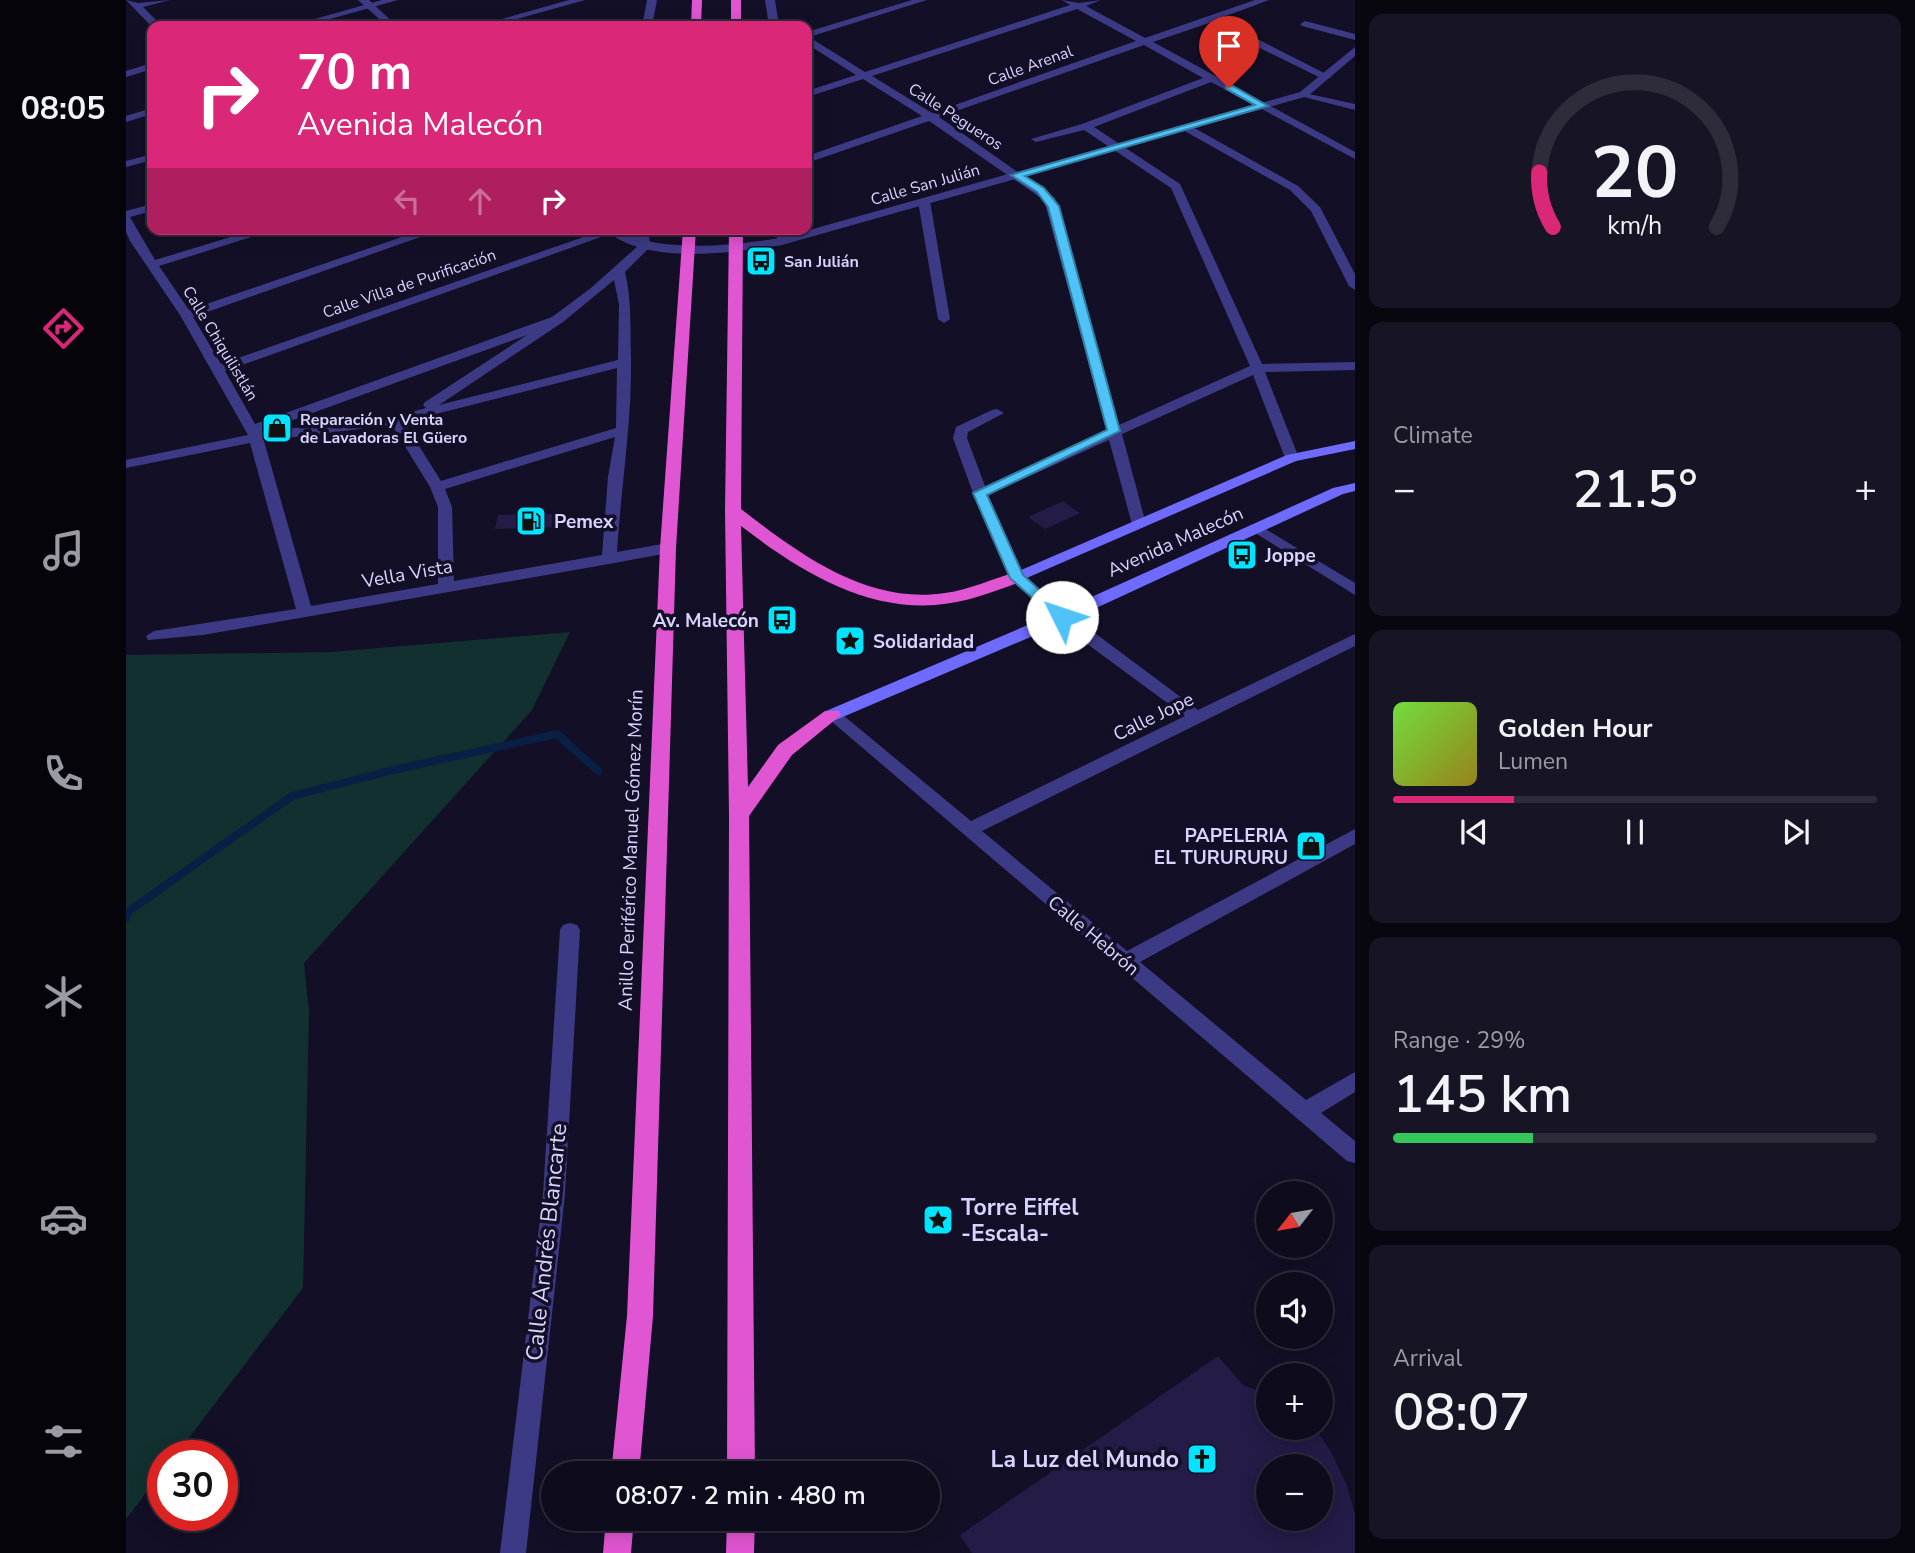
<!DOCTYPE html>
<meta charset="utf-8">
<style>
body{margin:0;font-family:"Nunito Sans",sans-serif;background:#171425;color:#f1f3f6;height:100vh;display:flex;flex-direction:column;font-size:26px;white-space:nowrap}
*{box-sizing:border-box;margin:0}
p{font-size:23px;color:#9b9ba3}
.icon{flex:none;width:38px;height:38px;fill:none;stroke:currentColor;stroke-width:2;stroke-linecap:round;stroke-linejoin:round}
.map{position:relative;flex:1;overflow:hidden}
.side{display:flex;flex-direction:column;gap:14px;padding:14px;background:#08060f;width:560px}
.side>*{flex:none}
.banner{position:absolute;left:21px;top:21px;width:665px;height:214px;border-radius:14px;box-shadow:0 4px 18px #0003,0 0 0 2px #2e2b3b;background:#db2777;color:#fff;overflow:hidden}
.needle{width:46px;rotate:239deg}
.tools{position:absolute;left:1130px;top:1181px;display:grid;gap:14px}
.tools a{display:grid;place-items:center;width:77px;height:77px;border-radius:50%;background:#0e0b1c;box-shadow:0 4px 18px #0003,0 0 0 2px #2e2b3b;font-size:35px}
.speed{position:absolute;left:21px;top:1440px;display:flex;gap:14px;font-size:35px;font-weight:700;text-align:center}
.speed>*{display:grid;place-content:center;width:91px;height:91px;border-radius:50%;background:#0e0b1c;box-shadow:0 4px 18px #0003,0 0 0 2px #2e2b3b;line-height:1}
.speed .limit{border:10px solid #d22;background:#fff;color:#111}
.pin{position:absolute;display:grid;place-items:center;width:60px;height:60px;color:#fff;margin:-72px -30px;border-radius:50% 50% 50% 0;rotate:-45deg;box-shadow:0 0 7px #0007}
.pin .icon{rotate:45deg}
.me{position:absolute;width:77px;margin:-38px;rotate:311deg;stroke-linejoin:round;filter:drop-shadow(0 0 5px #0008)}
.turn{display:flex;align-items:center;gap:24px;height:147px;padding:0 35px;font-size:32px}
.turn .icon{width:91px;height:91px;stroke-width:2.5}
.turn b{display:block;font-size:49px;line-height:60px}
.lanes{display:flex;align-items:center;height:66px;padding:0 35px;background:#0003;justify-content:center;gap:35px;direction:ltr}
.lanes .off{opacity:.35}
.big{font-size:52px;font-weight:600;line-height:1.1}
.side .card{flex:1;display:flex;flex-direction:column;justify-content:center;gap:10px;min-width:0;padding:0 24px;border-radius:14px;background:#171425}
.side .dial{align-items:center;gap:0}
.dial svg{height:182px;overflow:visible;fill:none;stroke:#2e2b3b;stroke-width:7;stroke-linecap:round;text-anchor:middle}
.dial text{fill:#f1f3f6;stroke:none}
.song{display:flex;align-items:center;gap:21px}
.cover{width:84px;height:84px;border-radius:10px;background:linear-gradient(135deg,hsl(100 70% 55%),hsl(50 70% 35%))}
.played{height:7px;border-radius:4px;background:linear-gradient(90deg,#db2777 25%,#2e2b3b 25%)}
.keys{display:flex;justify-content:space-around;direction:ltr}
.heat{display:flex;justify-content:space-between;align-items:center;font-size:38px;direction:ltr}
.charge{height:10px;border-radius:5px;background:linear-gradient(90deg,#34c759 29%,#2e2b3b 0)}
.trip{position:absolute;left:415px;top:1461px;width:399px;height:70px;border-radius:35px;background:#0e0b1c;box-shadow:0 4px 18px #0003,0 0 0 2px #2e2b3b;font-weight:600;line-height:70px;text-align:center}
main{display:flex;flex:1;min-height:0}
.tab-bar{display:flex;flex-direction:column;width:126px;justify-content:space-around;align-items:center;background:#06040b;color:#9b9ba3}
.tab-bar .icon{width:49px;height:49px}
.tab-bar .current{color:#db2777}
.tab-bar b{font-size:32px;color:#f1f3f6}
.map>svg:first-child{display:block}
.green{fill:#12302f}
.lines{fill:none;stroke-linecap:round;stroke-linejoin:round}
.stream{stroke:#0a1f44;stroke-width:8}
.building{fill:#241b47;fill-rule:evenodd}
.minor{fill:#3d3a85;fill-rule:evenodd}
.tertiary{fill:#3d3a85;fill-rule:evenodd}
.secondary{fill:#6f6bff;fill-rule:evenodd}
.trunk{fill:#e055d1;fill-rule:evenodd}
.route{fill:#4fc3f7;stroke:#337fa1;stroke-width:2}
.labels{text-anchor:middle;stroke-width:7;stroke-linejoin:round;paint-order:stroke}
.far-street-label{font-size:16px;fill:#d9d4ff;stroke:#130f26}
.far-poi-label{font-size:16px;font-weight:bold;fill:#d9d4ff;stroke:#130f26;text-anchor:start}
.poi-label{font-size:19px;font-weight:bold;fill:#d9d4ff;stroke:#130f26;text-anchor:start}
.street-label{font-size:19px;fill:#d9d4ff;stroke:#130f26}
.near-poi-label{font-size:23px;font-weight:bold;fill:#d9d4ff;stroke:#130f26;text-anchor:start}
.near-street-label{font-size:23px;fill:#d9d4ff;stroke:#130f26}
</style>
<main>
<nav class="tab-bar">
<b>08:05</b>
<svg class="icon current" aria-label="directions" viewBox="0 0 24 24"><path d="M12 3l9 9-9 9-9-9zM9 14v-3h6M13 9l2 2-2 2"/></svg>
<svg class="icon" aria-label="music" viewBox="0 0 24 24"><path d="M9 18V5l10-2v13"/><circle cx="6" cy="18" r="3"/><circle cx="16" cy="16" r="3"/></svg>
<svg class="icon" aria-label="phone" viewBox="0 0 24 24"><path d="M5 4h4l2 5-3 2q2 4 5 5l2-3 5 2v4C11 20 4 13 5 4z"/></svg>
<svg class="icon" aria-label="climate" viewBox="0 0 24 24"><path d="M12 3v18M4 7l16 10M4 17L20 7"/></svg>
<svg class="icon" aria-label="car" viewBox="0 0 24 24"><path d="M5 17H2v-5l4-1 3-4h7l3 4 3 1v5h-3M9 17h6M6 11h13"/><circle cx="7" cy="17" r="2"/><circle cx="17" cy="17" r="2"/></svg>
<svg class="icon" aria-label="filters" viewBox="0 0 24 24"><path d="M4 7h16M4 17h16"/><circle cx="9" cy="7" r="2"/><circle cx="15" cy="17" r="2"/></svg>
</nav>
<div class="map">
<svg width="1229" height="1553" viewBox="0 0 1229 1553">
<rect width="100%" height="100%" fill="#130f26"/>
<path class="green" d="M444,632L406,710L178,963L183,1011L177,1288L49,1456H37V1471L0,1519V655L205,652Z"/>
<g class="lines">
<path class="stream" d="M0,918L3,911L166,796L267,770L431,734L472,771"/>
</g>
<path class="building" d="M937,501L954,513L919,529L902,517Z
M440,514L438,527L369,529L372,515Z
M1092,1356L1117,1385L1143,1395V1428H1189L1205,1452L1220,1483L1229,1513V1553H846L834,1535ZM1143,1466H1195V1519H1143Z"/>
<g class="lines">
<path class="minor" d="M0,0L12,3L44,0L17,7L36,26L26,27Z
M256,0H272L179,26H164Z
M443,0H459L366,26H351Z
M521,0H531L526,26H516Z
M639,0H649L653,26H643Z
M786,0H801L683,37L739,72L944,5L936,0L953,3L975,0L960,6L1019,38L1129,0H1143L1092,19L1206,77L1197,79L1083,23L1027,42L1229,152V159L1085,82L968,127L1054,184L1136,364L1229,362V370L1139,372L1173,458L1171,461L1166,462L1159,458L1127,375L996,434L1020,524L1018,527L1013,528L1006,524L983,440L862,495L898,575L942,613L1072,710L1229,634V646L856,831L1001,951L1229,829V844L1014,962L1180,1100L1229,1072V1092L1195,1113L1229,1141V1163L1221,1161L698,715L706,709L712,711L845,821L1059,716L930,621L886,580L847,493L827,438L830,427L866,410L871,409L878,413L842,432L841,438L859,486L981,431L918,200L803,121L681,163V156L796,116L737,79L681,97V91L730,75L681,44V32ZM951,9L1010,41L806,113L746,76ZM1018,45L1077,78L956,124L905,139L910,142L958,130L1045,188L1124,366L993,425L929,198L813,117Z
M1179,21L1229,34V40L1176,26L1174,24Z
M26,63V69L0,77V71Z
M1174,92L1229,104V110L1174,96Z
M26,108V114L0,122V116Z
M1055,125H1063L1172,186L1194,207L1229,274V290L1223,286L1185,211L1164,190L1055,129Z
M26,154V160L0,167V161Z
M798,198L804,201L824,319L818,323L812,319L792,201Z
M26,204V211L4,217L29,260L131,229H151L33,266L63,310L299,229H317L67,317L95,364L480,229L492,231L99,371L129,424L426,317L465,288L513,245L509,229H521L525,246L499,272C506,301 504,328 505,358C506,422 495,487 491,552L542,543L550,548L542,553L483,564L77,635L22,640L20,636L28,631L170,609L124,443L0,468V460L122,435L54,315L4,241L0,232V211ZM488,280L493,304L492,360L313,405L437,322ZM401,335L299,402L297,405L300,408L270,416L134,432ZM491,368L490,428L315,481L278,422ZM266,425L304,487L312,507V584L185,606L138,441ZM489,437L482,477L476,555L328,581L326,507L319,489Z
M649,229H661L660,244H652Z
M1131,524L1229,583V595L1126,531L1124,528Z
M444,923L451,925L454,930L439,1194L400,1553H374L417,1194L434,930L437,925Z"/>
<path class="tertiary" d="M232,0H243L271,26H261Z
M1229,47V56L1182,96L656,245C608,253 517,266 479,229C498,229 512,240 531,243C572,249 614,244 655,238L1174,92Z"/>
<path class="secondary" d="M1229,441V449L1170,461L896,580L891,582L883,577L886,574L1161,455Z
M1229,483V491L1217,494L942,621L712,719L706,721L698,715L700,711L930,613L1207,488Z"/>
<path class="trunk" d="M566,0H576L575,26H565Z
M605,0H615V26H605Z
M557,229H570L550,548L527,1316L513,1474H485L501,1316L534,548Z
M603,229H617L615,509C673,554 741,605 819,593C844,590 867,578 891,572L899,577L897,581C869,591 840,603 809,605C736,610 671,569 615,526L622,787L652,745L699,711H713L715,715L666,755L623,816L629,1474H601L603,815L599,511Z
M480,1519H508L505,1553H477Z
M601,1519H629L628,1553H600Z"/>
</g>
<path class="route" d="M1100,86H1107L1142,106L899,176L918,188L933,206L994,431L861,495L897,575L943,617L941,620H931L884,578L847,493L981,430L922,207L911,192L885,175L1129,105L1100,89Z"/>
<defs>
<g id="bus-square" transform="scale(1.575)"><rect x="-9" y="-9" width="18" height="18" rx="4" fill="#00e5ff" stroke="#130f26"/><path d="M-5-6H5V4H4V6H2V4H-2V6H-4V4H-5ZM-3.5-4V0h7V-4ZM-3.5 1.2v1.5H-2V1.2ZM2 1.2v1.5H3.5V1.2Z" fill="#111"/></g>
<g id="shop-square" transform="scale(1.575)"><rect x="-9" y="-9" width="18" height="18" rx="4" fill="#00e5ff" stroke="#130f26"/><path d="M-5-2.5h2.3a2.7 3.5 0 0 1 5.4 0H5L5.5 6h-11ZM-1.5-2.5h3a1.5 2.3 0 0 0-3 0Z" fill="#111"/></g>
<g id="fuel-square" transform="scale(1.575)"><rect x="-9" y="-9" width="18" height="18" rx="4" fill="#00e5ff" stroke="#130f26"/><path d="M-5.5-6h7V0h2V4h1.3V-2.5L3-4.5l.8-.8L6-3V5H2.5V1h-1V6h-7ZM-4.2-4.7v3.2H.2V-4.7Z" fill="#111"/></g>
<g id="sight-square" transform="scale(1.575)"><rect x="-9" y="-9" width="18" height="18" rx="4" fill="#00e5ff" stroke="#130f26"/><path d="M0-6L1.8-2.2L6-1.7L2.9 1.2L3.7 5.4L0 3.3L-3.7 5.4L-2.9 1.2L-6-1.7L-1.8-2.2Z" fill="#111"/></g>
<g id="church-square" transform="scale(1.575)"><rect x="-9" y="-9" width="18" height="18" rx="4" fill="#00e5ff" stroke="#130f26"/><path d="M-1.2-6h2.4v3.5h3.3v2.4h-3.3V6h-2.4V-.1h-3.3v-2.4h3.3Z" fill="#111"/></g>
</defs>
<g fill-rule="evenodd">
<use href="#bus-square" x="635" y="261"/>
<use href="#shop-square" x="151" y="428"/>
<use href="#fuel-square" x="405" y="521"/>
<use href="#bus-square" x="1116" y="555"/>
<use href="#bus-square" x="656" y="620"/>
<use href="#sight-square" x="724" y="641"/>
<use href="#shop-square" x="1185" y="846"/>
<use href="#sight-square" x="812" y="1220"/>
<use href="#church-square" x="1076" y="1459"/>
</g>
<g class="labels">
<g class="far-street-label">
<text transform="translate(904 65) rotate(-20)" y="6">Calle Arenal</text>
<text transform="translate(830 116) rotate(33)" y="6">Calle Pegueros</text>
<text transform="translate(799 184) rotate(-16)" y="6">Calle San Julián</text>
<text transform="translate(283 283) rotate(-19)" y="6">Calle Villa de Purificación</text>
<text transform="translate(95 343) rotate(59)" y="6">Calle Chiquilistlán</text>
</g>
<g class="far-poi-label">
<text x="658" y="267">San Julián</text>
<text x="174" y="425">Reparación y Venta<tspan x="174" dy="18">de Lavadoras El Güero</tspan></text>
</g>
<g class="poi-label">
<text x="428" y="528">Pemex</text>
<text x="1139" y="562">Joppe</text>
<text x="633" y="627" text-anchor="end">Av. Malecón</text>
<text x="747" y="648">Solidaridad</text>
<text x="1162" y="842" text-anchor="end">PAPELERIA<tspan x="1162" dy="22">EL TURURURU</tspan></text>
</g>
<g class="street-label">
<text transform="translate(1049 541) rotate(-24)" y="7">Avenida Malecón</text>
<text transform="translate(281 573) rotate(-10)" y="7">Vella Vista</text>
<text transform="translate(1027 716) rotate(-26)" y="7">Calle Jope</text>
<text transform="translate(504 850) rotate(-88)" y="7">Anillo Periférico Manuel Gómez Morín</text>
<text transform="translate(968 935) rotate(40)" y="7">Calle Hebrón</text>
</g>
<g class="near-poi-label">
<text x="835" y="1215">Torre Eiffel<tspan x="835" dy="26">-Escala-</tspan></text>
<text x="1053" y="1467" text-anchor="end">La Luz del Mundo</text>
</g>
<g class="near-street-label">
<text transform="translate(420 1242) rotate(-84)" y="8">Calle Andrés Blancarte</text>
</g>
</g>
</svg>
<div class="tools">
<a><svg class="needle" viewBox="-14 -14 28 28"><path d="M0-13l5 13h-10z" fill="#e53935"/><path d="M0 13l5-13h-10z" fill="#9b9ba3"/></svg></a>
<a><svg class="icon" aria-label="sound" viewBox="0 0 24 24"><path d="M4 9h4l5-4v14l-5-4H4zM17 9q2 3 0 6"/></svg></a>
<a>+</a>
<a>−</a>
</div>
<div class="speed"><div class="limit">30</div></div>
<div class="pin" style="left:1103px;top:88px;background:#d93025"><svg class="icon" aria-label="arrive" viewBox="0 0 24 24"><path d="M6 21V4h12l-3 4 3 4H6"/></svg></div>
<svg class="me" style="left:936px;top:617px" viewBox="-20 -20 40 40"><circle r="19" fill="#fff"/><path d="M0-13L10 11 0 6-10 11z" fill="#4fc3f7"/></svg>
<div class="trip">08:07 · 2 min · 480 m</div>
<div class="banner">
<div class="turn"><svg class="icon" aria-label="right" viewBox="0 0 24 24"><path d="M7 20v-9h11M14 6l5 5-5 5"/></svg><div><b>70 m</b>Avenida Malecón</div></div>
<div class="lanes"><svg class="icon off" aria-label="left" viewBox="0 0 24 24"><path d="M17 20v-9H6M10 6l-5 5 5 5"/></svg><svg class="icon off" aria-label="ahead" viewBox="0 0 24 24"><path d="M12 20V5M6 11l6-6 6 6"/></svg><svg class="icon" aria-label="right" viewBox="0 0 24 24"><path d="M7 20v-9h11M14 6l5 5-5 5"/></svg></div>
</div>
</div>
<section class="side">
<div class="card dial"><svg viewBox="0 0 100 80">
<path d="M14 69A42 42 0 1 1 86 69"/>
<path d="M14 69A42 42 0 0 1 8 45" stroke="#db2777"/>
<text x="50" y="56" font-size="32" font-weight="700">20</text>
<text x="50" y="72" font-size="11">km/h</text>
</svg></div>
<div class="card"><p>Climate</p>
<div class="heat"><a>−</a><b class="big">21.5°</b><a>+</a></div>
</div>
<div class="card">
<div class="song"><i class="cover"></i><div><b>Golden Hour</b><p>Lumen</p></div></div>
<div class="played"></div>
<div class="keys"><svg class="icon" aria-label="previous" viewBox="0 0 24 24"><path d="M18 5L8 12l10 7zM5 5v14"/></svg><svg class="icon" aria-label="pause" viewBox="0 0 24 24"><path d="M8 5v14M16 5v14"/></svg><svg class="icon" aria-label="next" viewBox="0 0 24 24"><path d="M6 5l10 7-10 7zM19 5v14"/></svg></div>
</div>
<div class="card"><p>Range · 29%</p><b class="big">145 km</b><div class="charge"></div></div>
<div class="card"><p>Arrival</p><b class="big">08:07</b></div>
</section>
</main>
